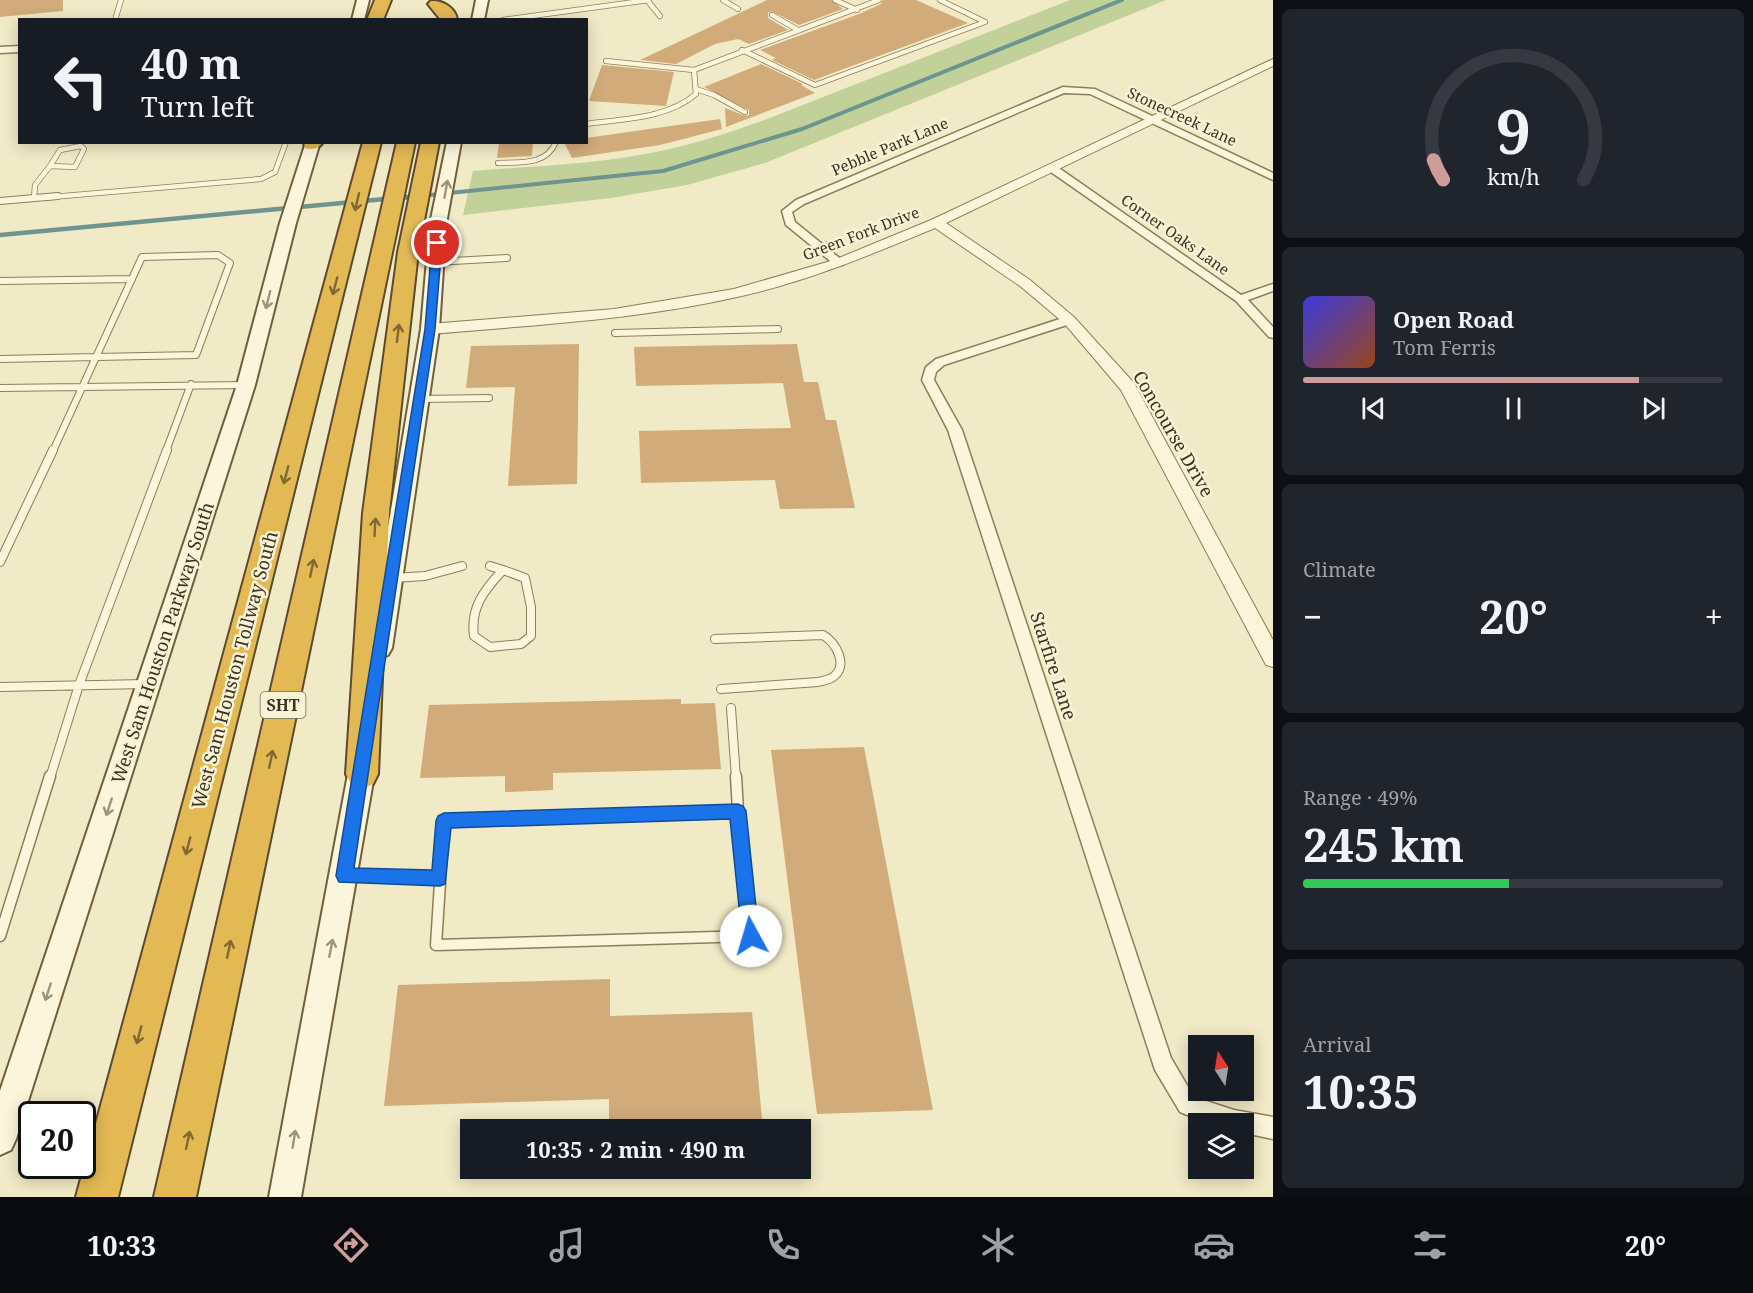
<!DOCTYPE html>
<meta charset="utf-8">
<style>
body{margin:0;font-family:"Noto Serif",serif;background:#20242c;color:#f1f3f6;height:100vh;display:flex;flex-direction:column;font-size:22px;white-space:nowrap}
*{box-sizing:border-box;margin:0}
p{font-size:20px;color:#9ea1a6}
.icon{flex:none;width:33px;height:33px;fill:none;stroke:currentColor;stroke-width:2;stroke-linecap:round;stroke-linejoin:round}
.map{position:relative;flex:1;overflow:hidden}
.sheet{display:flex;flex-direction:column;gap:9px;padding:9px;background:#0d0f14;width:480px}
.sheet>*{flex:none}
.top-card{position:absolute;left:18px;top:18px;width:570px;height:126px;border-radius:0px;box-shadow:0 3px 15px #0003;background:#171b24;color:#f1f3f6;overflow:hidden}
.needle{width:39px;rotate:348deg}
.fabs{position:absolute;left:1188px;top:1035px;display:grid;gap:12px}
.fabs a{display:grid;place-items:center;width:66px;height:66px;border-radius:0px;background:#171b24;box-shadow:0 3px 15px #0003;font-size:30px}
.speed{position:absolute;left:18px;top:1101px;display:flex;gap:12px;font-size:30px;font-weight:700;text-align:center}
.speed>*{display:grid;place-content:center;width:78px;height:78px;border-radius:50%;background:#171b24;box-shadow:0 3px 15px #0003;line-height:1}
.speed .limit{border:3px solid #111;border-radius:9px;background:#fff;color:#111}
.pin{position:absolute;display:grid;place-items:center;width:51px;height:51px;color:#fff;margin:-26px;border:3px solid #fff;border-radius:50%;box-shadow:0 2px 6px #0007}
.me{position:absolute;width:66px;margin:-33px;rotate:354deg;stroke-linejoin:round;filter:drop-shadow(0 0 4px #0008)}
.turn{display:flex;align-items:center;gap:21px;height:126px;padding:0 24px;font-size:27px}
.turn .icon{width:78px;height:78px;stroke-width:2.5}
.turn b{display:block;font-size:42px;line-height:51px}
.big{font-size:45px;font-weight:700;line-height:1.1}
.sheet .tile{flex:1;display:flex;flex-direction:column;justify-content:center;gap:9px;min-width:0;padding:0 21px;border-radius:9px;background:#20242c}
.sheet .dial{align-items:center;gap:0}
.dial svg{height:156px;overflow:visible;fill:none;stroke:#363941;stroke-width:7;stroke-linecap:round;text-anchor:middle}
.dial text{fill:#f1f3f6;stroke:none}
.song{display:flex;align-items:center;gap:18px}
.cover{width:72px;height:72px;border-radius:9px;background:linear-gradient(135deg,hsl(240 70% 55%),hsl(20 70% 35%))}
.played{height:6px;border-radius:3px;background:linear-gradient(90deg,#cd9e99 80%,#363941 80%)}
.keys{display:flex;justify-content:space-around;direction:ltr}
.heat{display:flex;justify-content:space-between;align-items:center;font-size:33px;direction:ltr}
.charge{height:9px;border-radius:4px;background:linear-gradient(90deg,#34c759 49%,#363941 0)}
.trip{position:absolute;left:460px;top:1119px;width:351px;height:60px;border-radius:0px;background:#171b24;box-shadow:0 3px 15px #0003;font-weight:700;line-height:60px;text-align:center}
.dock{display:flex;height:96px;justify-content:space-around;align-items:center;background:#090b0e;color:#9ea1a6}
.dock .icon{width:42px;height:42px}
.dock .active{color:#cd9e99}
.dock b{font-size:27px;color:#f1f3f6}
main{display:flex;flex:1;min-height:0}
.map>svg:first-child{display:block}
.green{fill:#c2d099}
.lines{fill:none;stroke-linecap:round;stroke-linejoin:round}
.stream-far1{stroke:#6e9490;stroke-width:4}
.stream{stroke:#6e9490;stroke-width:4.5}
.building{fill:#d1ab7a}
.service-far3-casing{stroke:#8e7d5a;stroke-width:6}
.service-far2-casing{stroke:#8e7d5a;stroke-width:8}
.service-far1-casing{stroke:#8e7d5a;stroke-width:10}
.service-casing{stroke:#8e7d5a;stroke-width:13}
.minor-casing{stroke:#8e7d5a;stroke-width:3}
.tertiary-casing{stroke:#8e7d5a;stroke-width:2}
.secondary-casing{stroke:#705e3d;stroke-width:4}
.motorway-casing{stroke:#5c4a2f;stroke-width:4}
.service-far3{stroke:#fbf6db;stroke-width:4.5}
.service-far2{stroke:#fbf6db;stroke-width:6}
.service-far1{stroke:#fbf6db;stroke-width:8}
.service{stroke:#fbf6db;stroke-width:10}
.minor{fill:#fbf6db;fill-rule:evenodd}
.tertiary{fill:#fbf6db;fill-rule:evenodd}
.secondary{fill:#fbf6db;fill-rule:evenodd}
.motorway{fill:#e3b954;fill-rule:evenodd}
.oneway{stroke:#9c947d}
.oneway2{stroke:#7f6834}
.route{fill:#1a73e8;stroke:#114b97;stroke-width:1.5}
.labels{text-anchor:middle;stroke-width:5;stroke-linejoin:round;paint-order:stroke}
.far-street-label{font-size:15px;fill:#3d321f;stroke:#f8f3d7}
.shield{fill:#f8f3d7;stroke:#756c56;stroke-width:1.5}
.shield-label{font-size:16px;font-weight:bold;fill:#3d321f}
.street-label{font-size:18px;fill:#3d321f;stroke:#f8f3d7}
</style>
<main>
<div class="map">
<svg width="1273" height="1197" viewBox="0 0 1273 1197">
<rect width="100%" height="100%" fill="#f1eac6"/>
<path class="green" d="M1070,0H1166L765,163L687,185L611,198L463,215L473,171C537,166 602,164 665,150C698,143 730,132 762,121Z"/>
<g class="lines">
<path class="stream-far1" d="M401,198L663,171L802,129L1122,0"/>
<path class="stream" d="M0,235L417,196"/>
</g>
<path class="building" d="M0,0H63V11L0,17Z
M767,0H831L843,9L799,25L771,11L768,13V18L788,30L749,44L738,39L715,44L676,64L640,60Z
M883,0H916L968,23L814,80L772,60L776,58L760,50L859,14L881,4Z
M761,64L803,84L801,85L815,93L726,127L725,108L745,116L749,115V110L704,87Z
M602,65L674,72L666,106L589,101Z
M720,119L722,129L660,145L572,158L564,142H586V138Z
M499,142H533L532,156L497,158Z
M579,344L577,484L508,486L515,387L466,388L471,346Z
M797,344L804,382H818L826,420H836L855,508L780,509L775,480L641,483L639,431L791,428L783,383L636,386L634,347Z
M681,699V704L715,703L721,769L553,773V790L505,792V776L420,778L429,705Z
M864,747L933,1110L817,1114L771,750Z
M610,979V1016L752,1012L763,1130H609V1099L384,1106L398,985Z"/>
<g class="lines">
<g class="service-far3-casing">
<path id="service-far3" d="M647,0L660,16
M723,0L738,9
M835,0L857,10
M772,15L798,30
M115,20L121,0
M503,20L649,0
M742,50L815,85L985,22L940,0
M606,61L694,70L879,0
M696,89L714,95L745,112
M586,124C622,119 667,119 696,94L694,70
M81,146L84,149L75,167L50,166L60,150Z
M498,163C520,162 546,166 556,142
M34,198L35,185L50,166
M40,198L261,179L275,172L286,142"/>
</g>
<g class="service-far2-casing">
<path id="service-far2" d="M0,201L58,196
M218,255L230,263L196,355L96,357L142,257Z
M435,262L507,258
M0,281L132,279
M615,333L778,329
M0,359L96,357
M0,388L245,385
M420,399L489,398
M53,451L96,357
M166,451L191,384"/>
</g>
<g class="service-far1-casing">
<path id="service-far1" d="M0,562L53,450
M490,566L503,570
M503,570L525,578L531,607V636L521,644L490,647L474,636C470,608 484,590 503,570Z
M393,578L425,576L462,566
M715,639L823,635C836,642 849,666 833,677C829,680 822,681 818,682L721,689
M0,687L145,684
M731,708L736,778
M50,778L79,685L167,450"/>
</g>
<g class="service-casing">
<path id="service" d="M736,776L738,811
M738,811L751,936L436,945L444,821Z
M348,876L439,878
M0,936L50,776"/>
</g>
<g class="minor-casing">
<path id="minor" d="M20,46V52L0,53V47Z
M1063,87L1095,89L1273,173V180L1090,94L1064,93L804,204L792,212L795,222L843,261V265H835L786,225L782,211L796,200Z
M1048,166H1056L1241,295L1273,284V291L1248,300L1273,327V338L1269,337L1236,301L1048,170Z
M1069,316L1075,320L1073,323L944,365L936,372L934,380L962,430L1171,1058L1194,1097L1234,1110L1273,1117V1139L1244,1133V1124H1210L1180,1112L1155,1070L948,430L922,380L926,367L936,359Z"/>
</g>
<g class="tertiary-casing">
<path id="tertiary" d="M1273,59V66L946,223L1030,280L1074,317L1134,383L1273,640V667L1266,665L1121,390L1064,323L1020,286L935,228C870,255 806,282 737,297C636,320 533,325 430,334L422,329L430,324L614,309L734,289L834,260L931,220Z"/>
</g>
<g class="secondary-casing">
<path id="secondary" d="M357,0H369L364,20H352Z
M476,0H488L484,20H472Z
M306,142H320L296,223L255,385L16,1139L11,1150L0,1155V1091L237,385L280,223Z
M447,142H461L446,224L439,329L392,648L388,655L380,658L372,655L368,648L421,329L430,224Z
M364,747L373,750L377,758L301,1197H269L351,758L355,750Z"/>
</g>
<g class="motorway-casing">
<path id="motorway" d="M375,0H391L383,20H367Z
M431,1C442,0 456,8 457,20H441L428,4Z
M304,142H323C318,149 313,150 305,148Z
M363,142H381L118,1197H76Z
M397,142H415L196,1197H154Z
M421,142H439L418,252L389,513L378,774L373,784L362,789L351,784L346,774L363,513L398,252Z"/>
</g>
<use href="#service-far3" class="service-far3"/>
<use href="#service-far2" class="service-far2"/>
<use href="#service-far1" class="service-far1"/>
<use href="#service" class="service"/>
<use href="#minor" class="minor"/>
<use href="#tertiary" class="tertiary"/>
<use href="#secondary" class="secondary"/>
<use href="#motorway" class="motorway"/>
</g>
<defs><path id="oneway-shaft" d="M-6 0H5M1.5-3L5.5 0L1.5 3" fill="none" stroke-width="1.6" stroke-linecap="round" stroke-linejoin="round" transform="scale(1.5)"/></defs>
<g class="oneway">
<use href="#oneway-shaft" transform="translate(446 189) rotate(-80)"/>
<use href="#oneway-shaft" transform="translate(268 300) rotate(104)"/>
<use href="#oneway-shaft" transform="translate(109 807) rotate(108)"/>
<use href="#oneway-shaft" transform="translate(331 948) rotate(-79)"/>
<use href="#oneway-shaft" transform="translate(48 992) rotate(108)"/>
<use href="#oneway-shaft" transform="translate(294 1139) rotate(-81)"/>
</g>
<g class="oneway2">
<use href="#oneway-shaft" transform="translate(357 202) rotate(103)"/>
<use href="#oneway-shaft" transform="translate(335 286) rotate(105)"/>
<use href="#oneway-shaft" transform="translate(398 333) rotate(-83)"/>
<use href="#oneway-shaft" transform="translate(286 475) rotate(105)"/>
<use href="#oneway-shaft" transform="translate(375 527) rotate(-87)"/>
<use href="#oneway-shaft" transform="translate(312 568) rotate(-78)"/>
<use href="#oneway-shaft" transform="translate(271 759) rotate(-78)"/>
<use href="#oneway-shaft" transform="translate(188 846) rotate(105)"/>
<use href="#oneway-shaft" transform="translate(229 949) rotate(-78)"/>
<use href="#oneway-shaft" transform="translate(139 1035) rotate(105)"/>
<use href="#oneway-shaft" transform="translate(188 1140) rotate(-78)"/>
</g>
<path class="route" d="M437,240L442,243L435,329L354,868L432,870L436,821L438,816L444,813L738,804L743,806L746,811L759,936L757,942L751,945L745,942L742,936L730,819L451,828L445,884L440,886L339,882L336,876L425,329L432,243Z"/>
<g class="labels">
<g class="far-street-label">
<text transform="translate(1182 117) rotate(25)" y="5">Stonecreek Lane</text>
<text transform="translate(890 147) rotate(-23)" y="5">Pebble Park Lane</text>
<text transform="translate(861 234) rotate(-21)" y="5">Green Fork Drive</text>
<text transform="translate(1175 235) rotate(35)" y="5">Corner Oaks Lane</text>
</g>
<rect class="shield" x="260.5" y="692" width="45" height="26" rx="4.5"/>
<g class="shield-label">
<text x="283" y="711">SHT</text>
</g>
<g class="street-label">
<text transform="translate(1173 434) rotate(60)" y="6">Concourse Drive</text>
<text transform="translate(163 643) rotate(-72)" y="6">West Sam Houston Parkway South</text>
<text transform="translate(1053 666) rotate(72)" y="6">Starfire Lane</text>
<text transform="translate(235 670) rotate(-75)" y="6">West Sam Houston Tollway South</text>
</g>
</g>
</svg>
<div class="fabs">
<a><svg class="needle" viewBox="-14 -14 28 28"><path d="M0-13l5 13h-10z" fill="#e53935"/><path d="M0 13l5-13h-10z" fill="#9ea1a6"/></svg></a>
<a><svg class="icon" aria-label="layers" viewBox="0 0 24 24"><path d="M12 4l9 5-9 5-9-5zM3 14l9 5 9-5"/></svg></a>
</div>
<div class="speed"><div class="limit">20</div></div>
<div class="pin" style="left:437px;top:243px;background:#d93025"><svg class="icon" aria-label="arrive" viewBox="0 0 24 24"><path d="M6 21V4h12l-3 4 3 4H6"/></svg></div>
<svg class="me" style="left:751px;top:936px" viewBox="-20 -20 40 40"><circle r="19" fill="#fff"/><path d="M0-13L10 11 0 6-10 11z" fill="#1a73e8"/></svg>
<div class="trip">10:35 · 2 min · 490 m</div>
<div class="top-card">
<div class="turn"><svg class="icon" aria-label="left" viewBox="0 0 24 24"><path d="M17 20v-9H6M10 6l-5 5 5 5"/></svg><div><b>40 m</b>Turn left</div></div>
</div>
</div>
<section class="sheet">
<div class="tile dial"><svg viewBox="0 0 100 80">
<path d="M14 69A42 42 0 1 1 86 69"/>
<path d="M14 69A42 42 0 0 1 9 59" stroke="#cd9e99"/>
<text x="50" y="56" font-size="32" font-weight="700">9</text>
<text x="50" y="72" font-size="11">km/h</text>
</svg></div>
<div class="tile">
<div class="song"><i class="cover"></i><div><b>Open Road</b><p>Tom Ferris</p></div></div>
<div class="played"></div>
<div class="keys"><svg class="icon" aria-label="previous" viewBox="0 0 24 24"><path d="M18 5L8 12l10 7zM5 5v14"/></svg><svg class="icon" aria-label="pause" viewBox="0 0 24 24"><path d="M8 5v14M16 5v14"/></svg><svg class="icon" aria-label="next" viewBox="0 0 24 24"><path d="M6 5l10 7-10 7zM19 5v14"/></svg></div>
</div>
<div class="tile"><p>Climate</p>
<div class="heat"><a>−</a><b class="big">20°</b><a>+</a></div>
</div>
<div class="tile"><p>Range · 49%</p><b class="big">245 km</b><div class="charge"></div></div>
<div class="tile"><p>Arrival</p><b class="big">10:35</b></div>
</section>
</main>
<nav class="dock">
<b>10:33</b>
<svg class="icon active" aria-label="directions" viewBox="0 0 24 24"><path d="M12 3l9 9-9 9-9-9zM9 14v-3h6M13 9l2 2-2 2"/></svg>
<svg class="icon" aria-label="music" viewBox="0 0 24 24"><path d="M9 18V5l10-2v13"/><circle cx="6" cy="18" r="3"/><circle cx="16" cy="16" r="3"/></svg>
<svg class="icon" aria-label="phone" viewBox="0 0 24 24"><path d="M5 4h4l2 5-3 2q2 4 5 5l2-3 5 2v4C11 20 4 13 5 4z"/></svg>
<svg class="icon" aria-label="climate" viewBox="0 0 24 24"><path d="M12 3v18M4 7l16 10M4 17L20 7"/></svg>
<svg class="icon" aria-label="car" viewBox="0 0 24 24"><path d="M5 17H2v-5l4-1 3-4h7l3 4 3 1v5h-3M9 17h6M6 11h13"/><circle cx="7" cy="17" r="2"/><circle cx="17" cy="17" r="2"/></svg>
<svg class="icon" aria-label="filters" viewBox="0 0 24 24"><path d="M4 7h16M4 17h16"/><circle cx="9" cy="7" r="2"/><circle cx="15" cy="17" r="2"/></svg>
<b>20°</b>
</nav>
